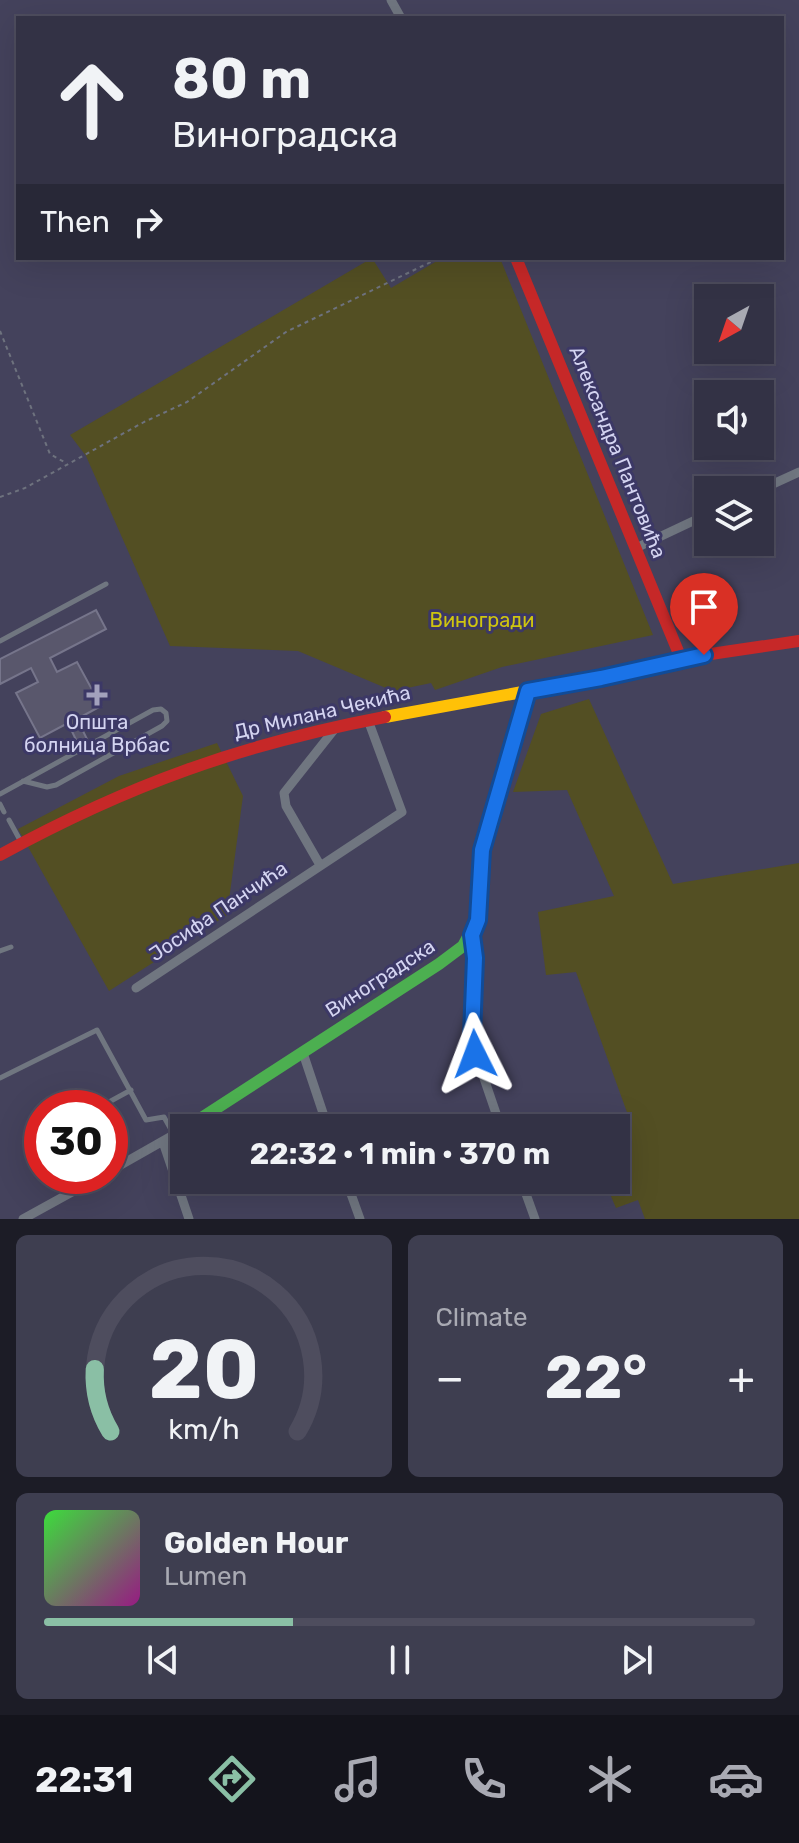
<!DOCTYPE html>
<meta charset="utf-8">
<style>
body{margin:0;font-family:Rubik,sans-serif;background:#3e3e50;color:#f1f3f6;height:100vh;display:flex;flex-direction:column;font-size:30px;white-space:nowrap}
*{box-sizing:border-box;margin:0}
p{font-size:26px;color:#a9aab3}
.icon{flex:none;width:44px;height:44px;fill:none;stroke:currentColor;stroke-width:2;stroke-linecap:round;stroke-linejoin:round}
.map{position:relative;height:1219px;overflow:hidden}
.panel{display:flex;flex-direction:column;gap:16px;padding:16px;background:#1c1c26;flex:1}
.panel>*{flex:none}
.hud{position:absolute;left:16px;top:16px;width:768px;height:244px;border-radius:0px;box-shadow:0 8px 32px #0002,0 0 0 2px #4e4d5e;background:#333245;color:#f1f3f6;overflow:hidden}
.needle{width:52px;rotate:220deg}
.buttons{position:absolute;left:694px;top:284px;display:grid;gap:16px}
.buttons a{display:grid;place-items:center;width:80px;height:80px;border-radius:0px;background:#333245;box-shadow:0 8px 32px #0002,0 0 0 2px #4e4d5e;font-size:40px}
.speed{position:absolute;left:24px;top:1090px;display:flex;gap:16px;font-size:40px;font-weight:700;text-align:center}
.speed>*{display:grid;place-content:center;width:104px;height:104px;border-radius:50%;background:#333245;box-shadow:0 8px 32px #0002,0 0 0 2px #4e4d5e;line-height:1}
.speed .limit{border:12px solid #d22;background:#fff;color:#111}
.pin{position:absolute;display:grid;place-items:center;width:68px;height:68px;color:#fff;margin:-82px -34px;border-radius:50% 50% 50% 0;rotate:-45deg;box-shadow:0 0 8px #0007}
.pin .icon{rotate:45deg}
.me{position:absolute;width:88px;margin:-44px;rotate:357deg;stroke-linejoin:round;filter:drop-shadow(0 0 6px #0008)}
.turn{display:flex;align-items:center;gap:28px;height:168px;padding:0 24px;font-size:36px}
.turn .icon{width:104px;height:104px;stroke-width:2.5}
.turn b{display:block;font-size:56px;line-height:68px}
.then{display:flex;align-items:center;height:76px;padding:0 24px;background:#0003;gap:16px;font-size:30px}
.big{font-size:60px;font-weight:700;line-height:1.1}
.panel .widget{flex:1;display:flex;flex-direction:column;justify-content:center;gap:12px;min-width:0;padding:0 28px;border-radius:12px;background:#3e3e50}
.panel .dial{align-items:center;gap:0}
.dial svg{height:208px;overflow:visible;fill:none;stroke:#4e4d5e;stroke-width:7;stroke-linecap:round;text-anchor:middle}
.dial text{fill:#f1f3f6;stroke:none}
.song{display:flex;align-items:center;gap:24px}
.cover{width:96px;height:96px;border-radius:12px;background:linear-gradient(135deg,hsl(120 70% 55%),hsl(310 70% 35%))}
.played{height:8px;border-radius:4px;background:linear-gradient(90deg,#8abfa5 35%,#4e4d5e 35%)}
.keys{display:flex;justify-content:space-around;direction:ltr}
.heat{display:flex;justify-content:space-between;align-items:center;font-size:44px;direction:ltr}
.panel .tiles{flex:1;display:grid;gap:16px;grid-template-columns:1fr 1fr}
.widget:last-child{grid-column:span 2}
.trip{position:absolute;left:170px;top:1114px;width:460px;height:80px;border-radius:0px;background:#333245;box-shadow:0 8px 32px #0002,0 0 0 2px #4e4d5e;font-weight:700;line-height:80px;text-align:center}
.tabs{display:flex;height:128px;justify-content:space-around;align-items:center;background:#14141c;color:#a9aab3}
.tabs .icon{width:56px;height:56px}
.tabs .on{color:#8abfa5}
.tabs b{font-size:36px;color:#f1f3f6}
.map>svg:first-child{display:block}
.green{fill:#534f23}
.building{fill:#59576c;stroke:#76758b;stroke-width:2}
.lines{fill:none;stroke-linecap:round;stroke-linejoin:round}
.path{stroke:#6e727e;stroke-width:2;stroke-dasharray:4 4;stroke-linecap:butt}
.lane{stroke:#707680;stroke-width:5}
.street{stroke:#707680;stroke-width:9}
.fast{stroke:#4caf50;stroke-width:12}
.slow{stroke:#ffc107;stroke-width:12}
.jam{stroke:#c62828;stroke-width:12}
.route-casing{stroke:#114b97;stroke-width:20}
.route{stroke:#1a73e8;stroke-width:14}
.poi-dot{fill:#a2a1bd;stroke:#3c3866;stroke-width:3}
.labels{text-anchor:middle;stroke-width:6;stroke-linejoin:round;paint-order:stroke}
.street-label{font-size:20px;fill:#d4d4f1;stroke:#3c3866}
.park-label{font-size:20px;fill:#cfc50f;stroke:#3c3866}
.poi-label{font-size:20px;fill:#d4d4f1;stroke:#3c3866}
</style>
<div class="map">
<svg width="799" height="1219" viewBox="0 0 799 1219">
<rect width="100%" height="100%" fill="#44425c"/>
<path class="green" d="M372,258L391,288L442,258H500L653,635L502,667L435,690L431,683L393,691L298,651L170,646L86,456L70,435Z
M589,699L673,884L799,863V1219H645L638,1200L616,1208L604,1180H616V1128H582L579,1120L628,1115L576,972L546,975L538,912L614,896L567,790L513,792L541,714Z
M217,743L243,796L227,915L109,991L18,829L119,776Z"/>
<path class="building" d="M96,610L106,629L50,658L57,672L77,662L101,706L77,719L87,739L78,744L68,723L40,738L16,693L38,682L31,668L0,684V659Z"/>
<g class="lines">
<path class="path" d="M0,331L50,454L66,463
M0,497L25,488L144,422L187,402L286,332L439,258"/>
<path class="lane" d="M0,641L106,584
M0,794L153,710L161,709L166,713L167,721L162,726L56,785L47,787L23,781
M0,804L4,812
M9,820L21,842
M0,951L11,947
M0,1078L97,1030L146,1120L164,1117L174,1135
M98,1108L131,1090"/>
<path class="street" d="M391,0L401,18
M760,490L799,472
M636,548L708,514
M320,865L286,806L284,793L337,726
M472,935L475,958L473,1046L501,1128
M136,988L402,812L368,720
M303,1053L328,1128
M163,1142L189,1219
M110,1171L184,1129
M346,1180L360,1219
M521,1180L535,1219
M23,1219L101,1176"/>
<path class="fast" d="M186,1128L439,964L463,946L476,922"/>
<path class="slow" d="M385,717L528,691"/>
<path class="jam" d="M516,258L682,661
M0,855C128,785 242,744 385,717
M476,922L485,836L528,691L704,655L799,641"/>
</g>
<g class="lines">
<g class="route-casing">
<path id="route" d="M475,1054L472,1035L475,958L472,935L478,920L482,850L528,691L601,678L704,655"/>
</g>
<use href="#route" class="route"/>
</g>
<path class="poi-dot" d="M93 683h8v8h8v8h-8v8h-8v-8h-8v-8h8z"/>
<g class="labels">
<g class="street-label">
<text transform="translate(618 452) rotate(68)" y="7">Александра Пантовића</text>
<text transform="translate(322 712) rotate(-13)" y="7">Др Милана Чекића</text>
<text transform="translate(218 911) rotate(-34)" y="7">Јосифа Панчића</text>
<text transform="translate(380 978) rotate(-33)" y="7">Виноградска</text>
</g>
<g class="park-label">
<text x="482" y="627">Виногради</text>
</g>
<g class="poi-label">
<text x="97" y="729">Општа<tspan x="97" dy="23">болница Врбас</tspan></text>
</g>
</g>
</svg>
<div class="buttons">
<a><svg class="needle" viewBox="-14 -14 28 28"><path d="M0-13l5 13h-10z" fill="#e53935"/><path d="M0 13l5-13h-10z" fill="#a9aab3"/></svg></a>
<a><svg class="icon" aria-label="sound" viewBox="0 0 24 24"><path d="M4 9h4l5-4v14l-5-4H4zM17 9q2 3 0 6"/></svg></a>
<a><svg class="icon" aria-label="layers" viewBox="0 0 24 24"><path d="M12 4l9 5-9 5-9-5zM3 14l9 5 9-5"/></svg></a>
</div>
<div class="speed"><div class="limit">30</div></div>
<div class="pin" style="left:704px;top:655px;background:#d93025"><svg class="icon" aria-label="arrive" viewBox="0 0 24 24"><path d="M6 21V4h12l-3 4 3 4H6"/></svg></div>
<svg class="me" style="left:475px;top:1054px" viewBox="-20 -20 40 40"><path d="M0-17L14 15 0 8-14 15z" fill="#1a73e8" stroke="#fff" stroke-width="4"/></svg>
<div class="trip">22:32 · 1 min · 370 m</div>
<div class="hud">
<div class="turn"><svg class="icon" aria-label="ahead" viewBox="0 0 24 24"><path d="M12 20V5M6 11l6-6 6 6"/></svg><div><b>80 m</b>Виноградска</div></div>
<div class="then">Then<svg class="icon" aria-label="right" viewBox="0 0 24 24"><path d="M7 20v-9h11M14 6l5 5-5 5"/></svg></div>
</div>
</div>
<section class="panel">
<div class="tiles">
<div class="widget dial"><svg viewBox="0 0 100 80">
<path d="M14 69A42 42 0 1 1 86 69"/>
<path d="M14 69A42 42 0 0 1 8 45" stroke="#8abfa5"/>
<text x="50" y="56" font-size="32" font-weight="700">20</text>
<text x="50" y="72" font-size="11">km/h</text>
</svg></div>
<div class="widget"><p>Climate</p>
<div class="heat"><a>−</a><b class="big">22°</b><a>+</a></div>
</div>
<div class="widget">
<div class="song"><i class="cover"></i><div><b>Golden Hour</b><p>Lumen</p></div></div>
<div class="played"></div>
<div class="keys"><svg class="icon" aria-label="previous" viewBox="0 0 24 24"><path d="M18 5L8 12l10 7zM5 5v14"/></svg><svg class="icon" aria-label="pause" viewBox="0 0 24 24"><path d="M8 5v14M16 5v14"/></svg><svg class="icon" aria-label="next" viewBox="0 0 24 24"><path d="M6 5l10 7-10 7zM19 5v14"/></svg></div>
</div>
</div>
</section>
<nav class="tabs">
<b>22:31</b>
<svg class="icon on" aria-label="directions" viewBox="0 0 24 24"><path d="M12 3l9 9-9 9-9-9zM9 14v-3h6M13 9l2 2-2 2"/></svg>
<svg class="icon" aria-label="music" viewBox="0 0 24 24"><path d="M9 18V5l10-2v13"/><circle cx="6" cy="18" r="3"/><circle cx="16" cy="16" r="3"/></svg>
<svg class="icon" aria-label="phone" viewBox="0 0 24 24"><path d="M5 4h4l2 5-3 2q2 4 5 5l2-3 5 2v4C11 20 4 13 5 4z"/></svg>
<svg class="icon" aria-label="climate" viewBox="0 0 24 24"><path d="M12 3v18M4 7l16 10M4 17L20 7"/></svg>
<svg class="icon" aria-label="car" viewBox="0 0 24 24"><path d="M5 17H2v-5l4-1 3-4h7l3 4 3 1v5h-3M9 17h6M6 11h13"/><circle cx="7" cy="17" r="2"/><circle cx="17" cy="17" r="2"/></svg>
</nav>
